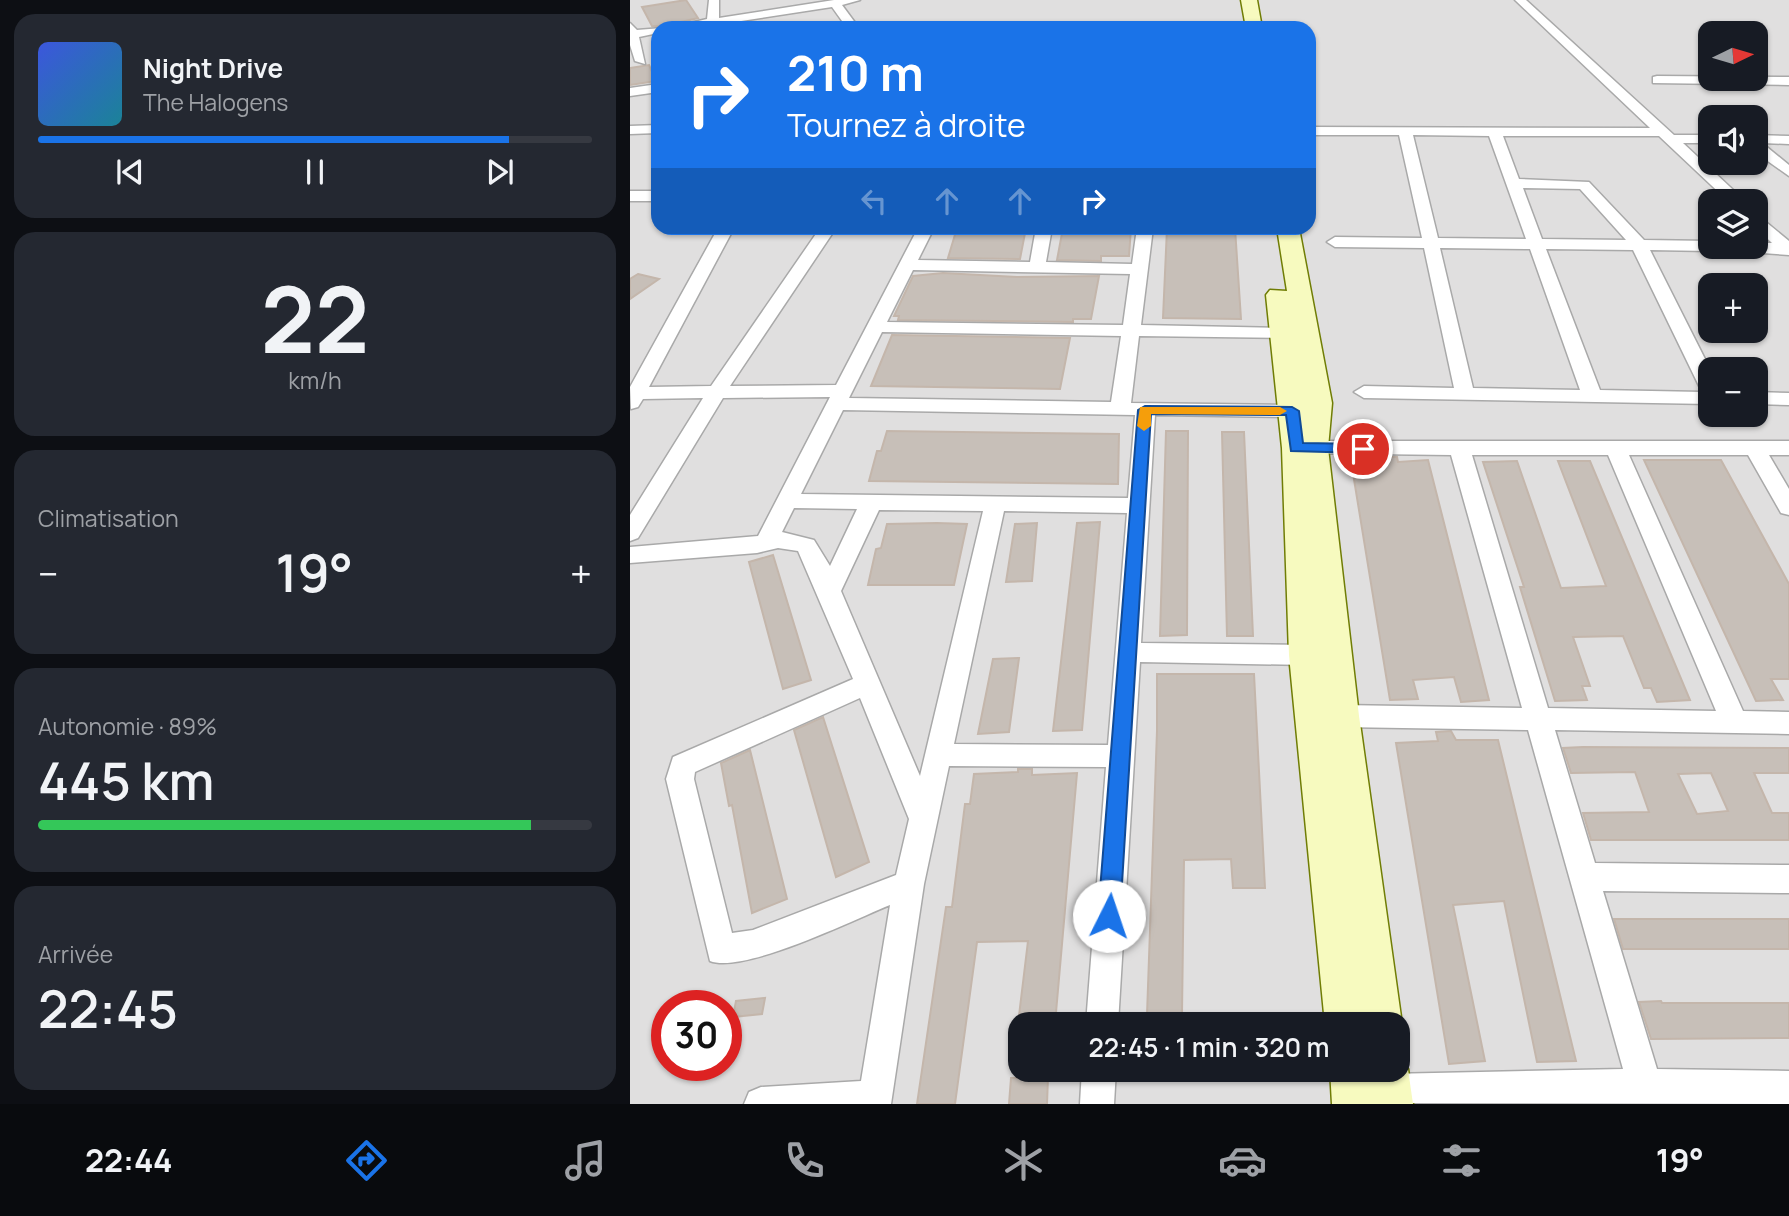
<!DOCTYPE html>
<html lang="fr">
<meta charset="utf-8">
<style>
body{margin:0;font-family:Manrope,sans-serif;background:#242831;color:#f1f3f6;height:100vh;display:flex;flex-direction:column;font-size:26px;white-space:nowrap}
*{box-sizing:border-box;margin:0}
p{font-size:23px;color:#9ea1a6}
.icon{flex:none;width:38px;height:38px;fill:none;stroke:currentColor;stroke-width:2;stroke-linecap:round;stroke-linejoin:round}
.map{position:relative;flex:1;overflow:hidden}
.side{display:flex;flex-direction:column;gap:14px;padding:14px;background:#0d0f14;width:630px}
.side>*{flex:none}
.banner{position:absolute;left:21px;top:21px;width:665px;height:214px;border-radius:21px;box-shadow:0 2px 5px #0004;background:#1a73e8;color:#fff;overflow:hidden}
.needle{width:46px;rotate:85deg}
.controls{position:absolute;left:1068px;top:21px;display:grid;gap:14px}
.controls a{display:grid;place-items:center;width:70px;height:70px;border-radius:14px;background:#171b24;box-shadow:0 2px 5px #0004;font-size:35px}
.speed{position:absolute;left:21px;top:990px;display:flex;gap:14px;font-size:35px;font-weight:700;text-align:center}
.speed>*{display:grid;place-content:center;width:91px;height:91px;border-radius:50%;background:#171b24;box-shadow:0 2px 5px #0004;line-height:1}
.speed .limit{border:10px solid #d22;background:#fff;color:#111}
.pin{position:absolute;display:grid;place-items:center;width:60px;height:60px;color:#fff;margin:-30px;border:4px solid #fff;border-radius:50%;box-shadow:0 2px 7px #0007}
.me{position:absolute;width:77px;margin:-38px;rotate:4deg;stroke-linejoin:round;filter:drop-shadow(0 0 5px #0008)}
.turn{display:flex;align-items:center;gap:24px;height:147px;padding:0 21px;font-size:32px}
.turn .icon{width:91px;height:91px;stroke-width:2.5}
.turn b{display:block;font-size:49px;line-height:60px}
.lanes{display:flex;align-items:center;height:66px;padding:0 21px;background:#0003;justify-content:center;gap:35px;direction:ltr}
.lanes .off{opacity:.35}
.big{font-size:52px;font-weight:600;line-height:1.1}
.side .tile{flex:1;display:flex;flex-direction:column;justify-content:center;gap:10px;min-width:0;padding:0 24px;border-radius:21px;background:#242831}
.side .dial{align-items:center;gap:0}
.dial b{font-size:91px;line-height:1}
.song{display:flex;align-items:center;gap:21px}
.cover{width:84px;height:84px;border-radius:10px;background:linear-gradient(135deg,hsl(230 70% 55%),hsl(190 70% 35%))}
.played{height:7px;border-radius:4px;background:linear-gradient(90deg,#1a73e8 85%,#363941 85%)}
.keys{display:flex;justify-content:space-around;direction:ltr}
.heat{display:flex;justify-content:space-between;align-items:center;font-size:38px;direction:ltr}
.charge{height:10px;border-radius:5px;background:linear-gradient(90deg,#34c759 89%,#363941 0)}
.trip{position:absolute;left:378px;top:1012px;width:402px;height:70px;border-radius:21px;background:#171b24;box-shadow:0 2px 5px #0004;font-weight:600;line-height:70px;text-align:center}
.tabs{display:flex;height:112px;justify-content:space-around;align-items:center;background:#090b0e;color:#9ea1a6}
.tabs .icon{width:49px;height:49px}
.tabs .active{color:#1a73e8}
.tabs b{font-size:32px;color:#f1f3f6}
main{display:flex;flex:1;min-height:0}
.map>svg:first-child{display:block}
.residential{fill:#e0dfdf;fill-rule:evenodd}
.building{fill:#c7bfb8;stroke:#c4b6ab;stroke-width:2;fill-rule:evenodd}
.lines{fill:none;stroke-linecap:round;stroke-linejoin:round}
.street-casing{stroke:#a9a9a9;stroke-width:3}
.secondary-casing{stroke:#707d05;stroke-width:3}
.street{fill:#fff;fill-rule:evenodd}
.secondary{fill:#f7fabf;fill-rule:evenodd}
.route{fill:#1a73e8;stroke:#114b97;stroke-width:2}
.slow{fill:#f59e0b}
</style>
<main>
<section class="side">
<div class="tile">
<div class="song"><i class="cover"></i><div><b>Night Drive</b><p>The Halogens</p></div></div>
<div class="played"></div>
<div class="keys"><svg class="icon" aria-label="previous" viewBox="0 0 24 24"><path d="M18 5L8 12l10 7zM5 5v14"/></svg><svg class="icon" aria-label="pause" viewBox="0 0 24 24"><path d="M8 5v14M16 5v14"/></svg><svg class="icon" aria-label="next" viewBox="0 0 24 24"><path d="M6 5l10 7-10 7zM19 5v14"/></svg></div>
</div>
<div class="tile dial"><b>22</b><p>km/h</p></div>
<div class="tile"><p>Climatisation</p>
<div class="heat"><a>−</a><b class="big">19°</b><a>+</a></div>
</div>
<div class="tile"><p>Autonomie · 89%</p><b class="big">445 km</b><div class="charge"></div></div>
<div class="tile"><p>Arrivée</p><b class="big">22:45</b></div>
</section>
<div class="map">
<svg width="1159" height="1104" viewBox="0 0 1159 1104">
<rect width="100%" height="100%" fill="#f2efe9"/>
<path class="residential" d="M0,0H1159V1104H0ZM28,28H679V228H28ZM1080,33H1125V79H1080ZM1080,117H1125V163H1080ZM1080,201H1125V247H1080ZM1080,285H1125V331H1080ZM1080,369H1125V415H1080ZM37,1006H96V1066H37ZM390,1024H768V1069H390Z"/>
<path class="building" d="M56,0L68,18L34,26H22L12,7Z
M19,65L26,81L0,85V68Z
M327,228H396L390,259L318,258Z
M433,228H501L499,256H471V261L427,260Z
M537,228L587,231V228H605L611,319L533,318Z
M313,273L387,277L469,276L461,319H443V322L268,320L269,316H264L283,276Z
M8,274L29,279L0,299V279Z
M262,335L440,338L430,389L241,386Z
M257,431L489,434L488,484L239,481L247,451H251Z
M536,431H558L557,635L530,636Z
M592,432H614L623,636H597Z
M753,457H767L768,462L798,460L859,700L831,702L824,677L783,680L788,699L760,700L721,461L753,460Z
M1014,460H1091L1159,584V679H1141L1153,700L1126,701Z
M887,461L931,588L976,586L928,461H960L1060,700L1027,702L1021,688H1014L993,636L943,637L960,686H952L957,700L925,701L890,587H894L853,462Z
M470,522L452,730L423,731L447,523Z
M307,523L337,524L324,585H238L246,549L251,548L257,524Z
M407,523L402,581L376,582L385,524Z
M143,555L181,680L153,689L119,562Z
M389,658L379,732L348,734L363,659Z
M527,674H624L635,888H603L601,859L554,860L552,1014L517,1015L527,731Z
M193,717L239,862L206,877L164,730Z
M821,731L826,740H868L946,1061L907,1062L874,901L823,905L855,1061L819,1064L766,743L808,741L806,732Z
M953,747L1159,748V773H1124L1142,813H1159V840H961L953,813L1019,812L1005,772L941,773L933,748ZM1081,773L1098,811L1067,814L1048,774Z
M120,750L157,899L122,913L102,805L99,806L91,763Z
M388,769H402V775L447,773L425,1024H388L398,941L347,942L325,1104H287L316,907H322L335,804H340L344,774L388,772Z
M984,919H1159V949H993Z
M135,998L132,1014L103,1017L106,1001Z
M1031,1001L1032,1003H1159V1038L1021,1039L1009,1002Z
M418,1077L417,1104H379L381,1078Z"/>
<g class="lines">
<g class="street-casing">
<path id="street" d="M79,0H89V18L204,0H230L212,5L229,28H217L202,7L66,28H38L77,19Z
M885,0H896L1044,135H1080V143H1053L1115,201H1098L1029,136H873L889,179L959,182L1014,240L1080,241V247H1088L1080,251L1020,250L1080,369V404L734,398L724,392L734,386L824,388L794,248L705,247L697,242L705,237L792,238L769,135H679V127L1020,128ZM783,135L859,136L896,239L808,238ZM893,188L950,189L996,240L912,239ZM810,248L900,249L950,390L843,388ZM916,249L1003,250L1072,392L970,390Z
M0,23L7,30L32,28H28V33L9,37L15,64L5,61L0,45Z
M1027,76L1159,77V85L1023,83V77Z
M28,84V92L0,96V88Z
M28,125V133L0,134V126Z
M1125,135L1159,136V144L1132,143L1159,165V176L1125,152Z
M0,191H28V201H0Z
M1125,213L1159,241V255L1090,250L1088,247H1125V243H1142L1125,227Z
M88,228H104L19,387L81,386L190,228H206L100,386L206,385L288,228H304L288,260L400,262L406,228H422L416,262L502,264L507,228H523L511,325L654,328L663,333L654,338L509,336L501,403L662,405L672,411L662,417L525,415L511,643L676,645L685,648L688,655L685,662L676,665L510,662L488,1024H456L476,767L319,766L294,884L261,1104H114L119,1092L131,1087L231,1081L260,905C223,920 114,974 80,961L36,779L43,757L223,679L168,551L148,548L127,553L0,563V547L128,536L200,397L93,398L8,538L0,541V515L73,398L13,399L8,407L1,409L0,387ZM283,270L500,274L493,325L257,322ZM252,332L491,336L481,402L219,398ZM213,410L505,415L498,498L171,494ZM164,508L227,509L200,566L184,540L152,532ZM249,510L353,511L290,776L211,591ZM374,511L497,513L478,745L324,744ZM230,698L279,819L266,875L123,930L102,933L64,779L65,772Z
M1125,392L1159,393V405L1125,404Z
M669,441H1159V455H1139L1159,489V515L1151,513L1118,455H999L1113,711L1159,712V734L925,730L965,863L1159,865V893L973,891L1027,1069L1159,1071V1104L746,1103L741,1091L746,1079L758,1074L993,1069L898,730L711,727L702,724L698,716L702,708L711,705L892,708L821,455L662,453L659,448ZM842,455H978L1086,711L918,708Z
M452,1069H486L484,1104H450Z"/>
</g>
<g class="secondary-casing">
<path id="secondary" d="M611,0H627L632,28H616Z
M647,228H669L702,403L698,448L729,716L772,1024L768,1032V1024H695L659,655L652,448L636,295L640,290L657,291Z
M768,1051L778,1069L783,1104H702L700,1069H768Z"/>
</g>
<use href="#street" class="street"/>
<use href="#secondary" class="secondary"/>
</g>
<path class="route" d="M515,406L662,407L669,411L673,443L733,444L740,449L733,453L661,451L656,415L521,414L490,916L487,924L479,927L472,924L468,916L508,410Z"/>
<path class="slow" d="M510,407H650L657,411L650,415L521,414V426L514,431L507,426Z"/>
</svg>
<div class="controls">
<a><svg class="needle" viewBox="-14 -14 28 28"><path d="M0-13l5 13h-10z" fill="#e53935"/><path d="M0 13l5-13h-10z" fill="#9ea1a6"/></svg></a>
<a><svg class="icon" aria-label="sound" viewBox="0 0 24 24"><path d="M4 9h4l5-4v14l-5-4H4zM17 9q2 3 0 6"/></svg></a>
<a><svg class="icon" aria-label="layers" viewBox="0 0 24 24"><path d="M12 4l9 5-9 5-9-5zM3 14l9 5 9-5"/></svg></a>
<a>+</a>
<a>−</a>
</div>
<div class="speed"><div class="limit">30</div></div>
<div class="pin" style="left:733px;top:449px;background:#d93025"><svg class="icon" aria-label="arrive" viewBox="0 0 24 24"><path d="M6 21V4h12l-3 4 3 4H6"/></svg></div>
<svg class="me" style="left:479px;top:916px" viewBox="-20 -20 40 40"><circle r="19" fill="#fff"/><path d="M0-13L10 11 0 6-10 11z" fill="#1a73e8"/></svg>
<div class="trip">22:45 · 1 min · 320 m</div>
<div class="banner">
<div class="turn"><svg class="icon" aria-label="right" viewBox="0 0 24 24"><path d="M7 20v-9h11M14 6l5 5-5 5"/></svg><div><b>210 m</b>Tournez à droite</div></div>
<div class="lanes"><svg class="icon off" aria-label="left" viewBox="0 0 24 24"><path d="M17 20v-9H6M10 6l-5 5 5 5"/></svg><svg class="icon off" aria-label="ahead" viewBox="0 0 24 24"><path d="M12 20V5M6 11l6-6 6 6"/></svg><svg class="icon off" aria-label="ahead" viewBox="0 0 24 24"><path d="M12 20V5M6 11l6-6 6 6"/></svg><svg class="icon" aria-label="right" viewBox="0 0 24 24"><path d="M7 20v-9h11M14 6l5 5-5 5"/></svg></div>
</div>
</div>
</main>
<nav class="tabs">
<b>22:44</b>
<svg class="icon active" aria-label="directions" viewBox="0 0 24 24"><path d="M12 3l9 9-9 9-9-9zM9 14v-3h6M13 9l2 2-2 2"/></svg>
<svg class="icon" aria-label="music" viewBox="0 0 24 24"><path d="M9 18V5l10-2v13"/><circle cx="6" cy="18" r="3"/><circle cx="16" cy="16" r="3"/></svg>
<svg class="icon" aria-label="phone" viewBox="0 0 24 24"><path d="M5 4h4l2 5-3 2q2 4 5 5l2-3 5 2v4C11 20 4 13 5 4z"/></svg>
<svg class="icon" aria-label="climate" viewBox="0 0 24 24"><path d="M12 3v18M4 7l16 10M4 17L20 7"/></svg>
<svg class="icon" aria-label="car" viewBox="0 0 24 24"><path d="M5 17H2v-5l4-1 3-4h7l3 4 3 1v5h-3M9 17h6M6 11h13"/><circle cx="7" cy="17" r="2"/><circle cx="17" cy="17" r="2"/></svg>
<svg class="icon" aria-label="filters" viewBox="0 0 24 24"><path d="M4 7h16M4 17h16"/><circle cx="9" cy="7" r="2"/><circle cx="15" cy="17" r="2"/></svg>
<b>19°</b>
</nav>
